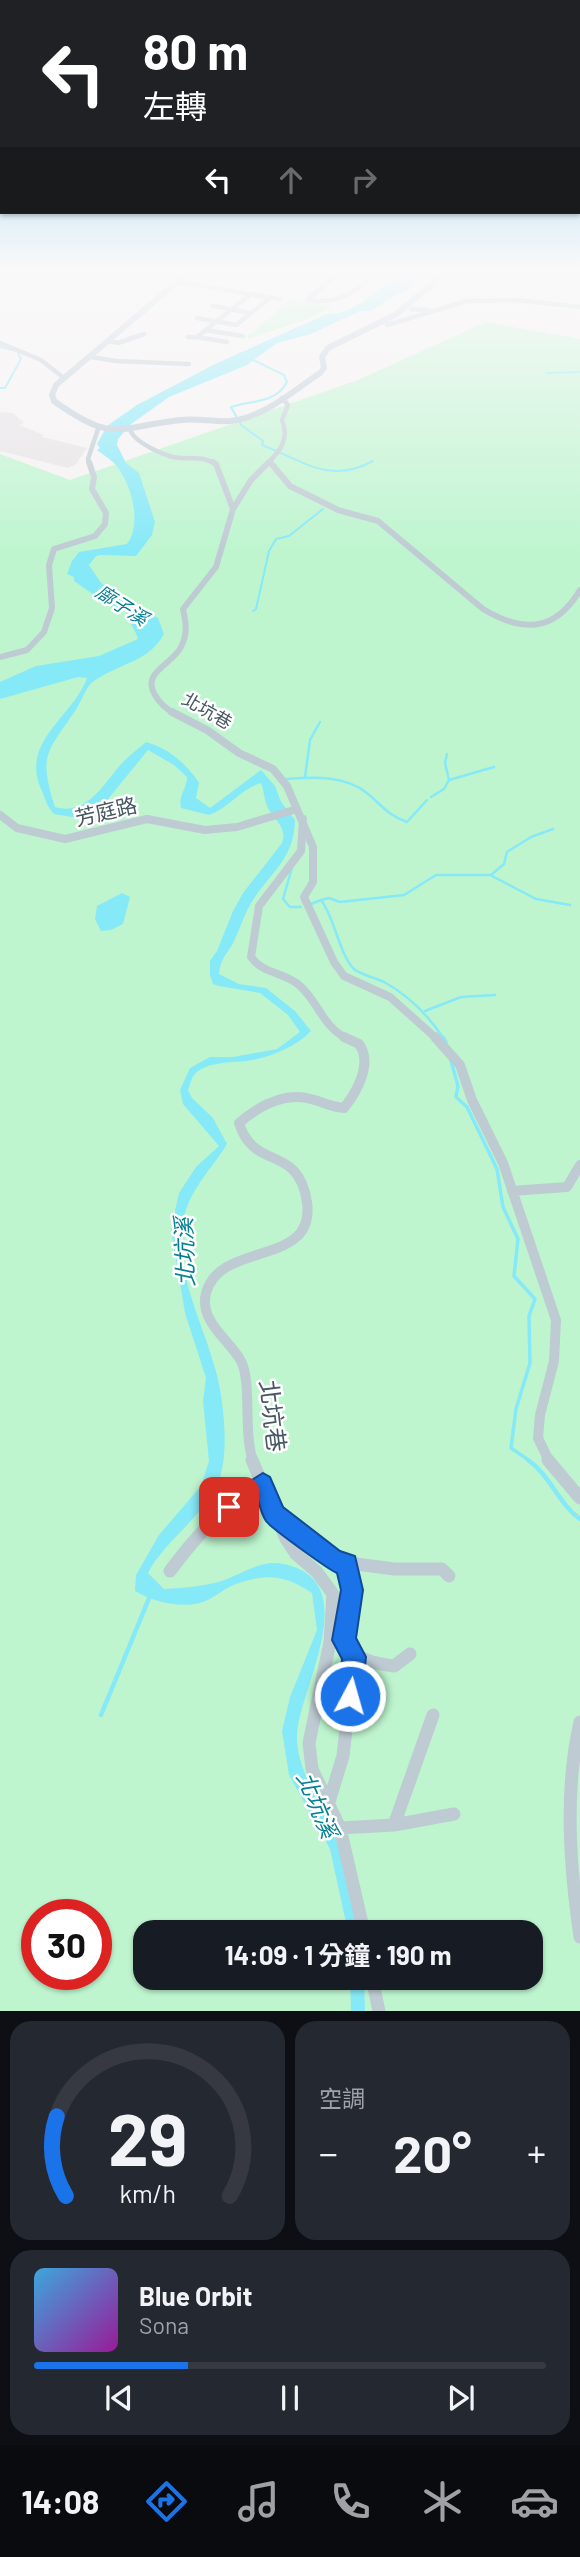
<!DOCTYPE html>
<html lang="zh-TW">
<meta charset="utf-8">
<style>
body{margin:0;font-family:Barlow,"Noto Sans TC",sans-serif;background:#242831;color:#f1f3f6;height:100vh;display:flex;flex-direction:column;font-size:26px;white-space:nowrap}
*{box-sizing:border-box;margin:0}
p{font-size:23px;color:#9ea1a6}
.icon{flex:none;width:38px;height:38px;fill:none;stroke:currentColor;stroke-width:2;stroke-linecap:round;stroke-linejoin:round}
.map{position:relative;height:2011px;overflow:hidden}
.side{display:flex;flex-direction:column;gap:10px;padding:10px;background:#0d0f14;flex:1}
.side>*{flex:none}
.hud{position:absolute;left:0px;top:0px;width:581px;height:214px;box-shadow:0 2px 5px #0004;background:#202124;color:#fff;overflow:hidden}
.speed{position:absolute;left:21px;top:1899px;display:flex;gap:14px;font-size:35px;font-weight:700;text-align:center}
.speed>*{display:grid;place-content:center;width:91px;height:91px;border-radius:50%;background:#171b24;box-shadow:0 2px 5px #0004;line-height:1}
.speed .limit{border:10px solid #d22;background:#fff;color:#111}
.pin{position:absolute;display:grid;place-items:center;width:60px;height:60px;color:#fff;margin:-30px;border-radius:14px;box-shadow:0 4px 10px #0006}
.me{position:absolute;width:77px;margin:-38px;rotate:6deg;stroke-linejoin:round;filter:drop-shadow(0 0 5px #0008)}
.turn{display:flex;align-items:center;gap:24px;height:147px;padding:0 28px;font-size:32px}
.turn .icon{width:91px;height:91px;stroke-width:2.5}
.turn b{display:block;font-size:49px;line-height:60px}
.lanes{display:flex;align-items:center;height:66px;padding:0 28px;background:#0003;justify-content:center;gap:35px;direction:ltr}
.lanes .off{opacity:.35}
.big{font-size:52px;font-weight:700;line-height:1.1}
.side .card{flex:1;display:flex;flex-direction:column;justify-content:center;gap:10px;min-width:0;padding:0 24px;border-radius:21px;background:#242831}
.side .dial{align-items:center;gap:0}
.dial svg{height:182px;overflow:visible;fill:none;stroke:#363941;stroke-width:7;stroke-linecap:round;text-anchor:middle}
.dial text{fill:#f1f3f6;stroke:none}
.song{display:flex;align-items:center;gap:21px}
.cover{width:84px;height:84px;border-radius:10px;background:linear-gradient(135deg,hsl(200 70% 55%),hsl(300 70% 35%))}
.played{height:7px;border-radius:4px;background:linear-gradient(90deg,#1a73e8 30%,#363941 30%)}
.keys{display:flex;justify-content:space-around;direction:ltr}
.heat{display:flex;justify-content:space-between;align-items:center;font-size:38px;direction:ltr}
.side .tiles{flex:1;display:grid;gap:10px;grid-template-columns:1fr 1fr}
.card:last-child{grid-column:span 2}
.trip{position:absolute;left:133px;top:1920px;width:410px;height:70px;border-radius:21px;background:#171b24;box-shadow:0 2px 5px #0004;font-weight:700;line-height:70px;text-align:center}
.menu{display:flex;height:112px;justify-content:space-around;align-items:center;background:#090b0e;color:#9ea1a6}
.menu .icon{width:49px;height:49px}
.menu .current{color:#1a73e8}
.menu b{font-size:32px;color:#f1f3f6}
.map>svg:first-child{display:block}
.education{fill:#e6e3e5}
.green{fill:#bef5cf;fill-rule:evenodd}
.water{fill:#86e9f7}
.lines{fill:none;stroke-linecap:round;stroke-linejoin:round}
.stream-far3{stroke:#86e9f7;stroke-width:2}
.stream-far2{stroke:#86e9f7;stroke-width:2.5}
.stream-far1{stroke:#86e9f7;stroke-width:3.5}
.stream{stroke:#86e9f7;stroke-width:4.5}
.street-far4{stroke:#bfcbd3;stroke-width:4.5}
.street-far3{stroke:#bfcbd3;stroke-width:6}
.street-far2{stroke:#bfcbd3;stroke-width:8}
.street-far1{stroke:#bfcbd3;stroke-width:10}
.street{stroke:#bfcbd3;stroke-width:13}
.secondary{stroke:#becdd8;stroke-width:6}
.route{fill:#1a73e8;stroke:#114b97;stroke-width:2}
.labels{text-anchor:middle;stroke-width:5;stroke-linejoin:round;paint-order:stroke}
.far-street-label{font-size:18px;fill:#475863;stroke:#fff}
.far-water-label{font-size:19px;font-style:italic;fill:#048092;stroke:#fff}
.street-label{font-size:21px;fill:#475863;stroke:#fff}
.water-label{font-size:23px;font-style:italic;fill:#048092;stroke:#fff}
.near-street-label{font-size:24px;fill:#475863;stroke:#fff}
</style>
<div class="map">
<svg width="580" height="2011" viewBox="0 0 580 2011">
<rect width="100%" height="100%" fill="#f5f2f3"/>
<path class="education" d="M0,412L13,413L24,423L19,425L44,435L42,437L87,448L76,464L68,468L0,451Z"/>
<path class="green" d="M289,299L333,306L308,319L248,339L247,335L253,333Z
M486,322L580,339V2011H0V454L70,480L358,380ZM37,1914H96V1974H37ZM145,1932H530V1978H145Z"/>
<path class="water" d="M397,271H427L404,292L389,298L379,306L370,311H360L311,334L277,343L247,365L169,397L131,424L118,439L117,445L126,463L139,473L155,522L152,535L136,556L101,555L96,556L89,565L101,583L158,618L164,634C149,662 118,664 94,681C86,686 82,700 77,708C49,751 37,752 55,807C89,817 106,779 124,761C131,754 139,748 146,742C168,748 187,764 199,783L196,798L210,808L261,770L275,786L281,802L295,820C294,861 270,871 250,905C243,917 239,932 232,945C225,956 220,961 219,974L239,984L266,988L295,1011L311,1031C295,1048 270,1057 247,1061C231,1063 206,1061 194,1075C191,1079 190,1085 188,1090L192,1098L213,1118L227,1144C212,1169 187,1192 183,1223C175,1273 202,1321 215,1368C223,1394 228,1443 222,1469C214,1511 166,1537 148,1573L164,1589C185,1588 208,1586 227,1579C254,1568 267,1556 297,1568C358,1593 299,1692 297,1735C296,1771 322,1802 334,1834C345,1865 351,1900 360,1932H348L330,1849L289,1775L282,1731L290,1697L317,1630L312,1593C285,1575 267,1573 236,1584C224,1588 215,1598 203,1602C182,1609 153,1602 135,1591L136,1575L159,1535L201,1486L209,1461L203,1401L206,1378L185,1313L171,1229L179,1193L196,1167L219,1146L183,1104L180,1090L190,1068L210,1057H233L277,1049L300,1032L288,1015L260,993L219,986L213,984L210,975V961L217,951L233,911L243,893L282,843C288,826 273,820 267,806C264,799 264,790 261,783C242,788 230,807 209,815L181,808C178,795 187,789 187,777L174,765L148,750L100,809L78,818L54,814C47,807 45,798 41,789C20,741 73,717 87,678L78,677L0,699V682L36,666L99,656L138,639C135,629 128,621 127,612L101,600L74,581V577L67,574L72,561L79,552L127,544C143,524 131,481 114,463C109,458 102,454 97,450L100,448L97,444L107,426L137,405L215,364L327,314C352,316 381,289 397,271Z
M122,893L130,897L123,924L111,930L101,931L95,919L97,906Z
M350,1978H364L365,2011H351Z"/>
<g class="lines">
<path class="stream-far3" d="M0,347L12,350
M253,360L284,375L287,382C275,404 252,400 231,407L241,425L263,441L262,445C302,460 329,485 373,461
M547,373L580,372
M0,388H5L21,359L18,353
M253,611L256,609L269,551L276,539L289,536L323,509"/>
<path class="stream-far2" d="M447,754L445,763L449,780
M305,777L310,740L320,722
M286,779C314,777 344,775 367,793C381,805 389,816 407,822L427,800
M431,797L444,789L449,780L494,767
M293,864L283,899L290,907H301
M492,876L536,899L570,905
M321,900L329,898L340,902L404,895L436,875H491L504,864L507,852L531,837L553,829
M311,904L321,900C336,920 338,952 354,969C361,975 376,978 384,982C410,996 428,1015 444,1039
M425,1011L461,997L495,995"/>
<path class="stream-far1" d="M443,1037L446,1042
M451,1061L458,1086L456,1097L467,1107L497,1169L503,1207L518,1239L514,1276L535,1299L529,1316L530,1363L516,1409L511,1448L530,1461"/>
<path class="stream" d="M528,1460C550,1475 558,1503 580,1519
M101,1715L150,1596"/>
<path class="street-far4" d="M178,282L280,299
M307,300C339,306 356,291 379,271
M307,300L341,271
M213,306L250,313
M411,309L428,310
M197,318L236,325L270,298
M387,325L467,301L517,300L580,307
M206,330L243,336
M188,337H197L251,294
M197,337L227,342
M109,341L118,343L144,334
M0,343L41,360L64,378
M91,357L116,361L189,364
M131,432C137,443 161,454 173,457C191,461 198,454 216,464
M270,462L272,464
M90,464L88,459L98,429
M267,464C280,451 290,439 282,420L288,405L282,398"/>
<path class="street-far3" d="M213,462L216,464L233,509
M270,462L290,486L338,510L378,521L483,609C523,633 555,632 580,590
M0,657L27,650L44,632L52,608L49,565L54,549L95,536L105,524L106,513L92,489L94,477L89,462
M175,714C166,709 160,704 155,695C141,672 172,665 181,647C188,633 186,623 183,609L216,567L233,509L251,480L269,462"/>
<path class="street-far2" d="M172,712L207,730L239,753L273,769L287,786L313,847V882L304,897L334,962L344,976L390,997L437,1039
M0,815L17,828L65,839L147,819L205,830L237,827L297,809
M303,819L301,851L259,906L251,957C263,974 284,972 299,985C319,1002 322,1027 348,1039"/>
<path class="street-far1" d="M435,1037L460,1065L472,1100L503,1163L556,1320L554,1361L540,1415L538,1438L549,1461
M512,1191L567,1187L580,1165
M253,1461C243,1432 252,1382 241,1361C229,1339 199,1322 206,1293C220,1240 316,1268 307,1202C298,1143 254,1172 239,1123C259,1106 285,1092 311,1099C323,1102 332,1107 344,1108C357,1092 373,1063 359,1044L344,1037"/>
<path class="street" d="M252,1460L286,1539L296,1554L317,1572L333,1594L330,1642L309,1743L312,1769L340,1828L364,1932
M548,1460L580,1498
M275,1515L320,1547L334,1561L394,1569H442L449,1576
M347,1564L352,1590L344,1640C357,1660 371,1663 394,1666L410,1654
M170,1571C200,1531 220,1510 263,1484
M580,1722C564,1792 570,1867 580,1937
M328,1805L343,1756L354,1657
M394,1825L454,1814
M340,1828L394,1825L433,1715
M372,1978L379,2011"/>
<path class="secondary" d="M190,271L56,385L52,395L54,401C114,444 116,427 181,420C197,418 213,422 230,421C263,418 293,391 320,373L324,368L322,357L328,348L395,315L448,271"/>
</g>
<linearGradient id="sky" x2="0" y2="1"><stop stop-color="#81c9ee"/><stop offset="0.49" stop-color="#faf9fa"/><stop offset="1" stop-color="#faf9fa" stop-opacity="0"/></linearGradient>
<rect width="580" height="553" fill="url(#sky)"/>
<path class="route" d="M263,1473L270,1477L283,1507L340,1551L355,1556L363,1590L356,1638L366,1657L362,1696L359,1704L350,1708L342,1704L338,1696L342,1659L332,1640L341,1590L337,1573C329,1570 271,1528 266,1521C262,1515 260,1507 258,1500L229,1518L221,1515L218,1507L221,1499Z"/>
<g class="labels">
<g class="far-street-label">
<text transform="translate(207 711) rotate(30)" y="6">北坑巷</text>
</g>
<g class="far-water-label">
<text transform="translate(122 605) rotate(33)" y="7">廍子溪</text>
</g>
<g class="street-label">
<text transform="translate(106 812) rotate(-13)" y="7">芳庭路</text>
</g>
<g class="water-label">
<text transform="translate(185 1252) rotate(-92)" y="8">北坑溪</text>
<text transform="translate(317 1805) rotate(67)" y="8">北坑溪</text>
</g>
<g class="near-street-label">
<text transform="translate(272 1416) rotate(83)" y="8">北坑巷</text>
</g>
</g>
</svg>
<div class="speed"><div class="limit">30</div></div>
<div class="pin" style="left:229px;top:1507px;background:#d93025"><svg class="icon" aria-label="arrive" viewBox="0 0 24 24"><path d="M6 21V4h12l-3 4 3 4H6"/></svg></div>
<svg class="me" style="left:350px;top:1696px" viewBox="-20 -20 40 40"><circle r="17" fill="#1a73e8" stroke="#fff" stroke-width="3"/><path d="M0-11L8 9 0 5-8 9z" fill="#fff"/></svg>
<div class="trip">14:09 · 1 分鐘 · 190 m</div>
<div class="hud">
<div class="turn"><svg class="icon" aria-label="left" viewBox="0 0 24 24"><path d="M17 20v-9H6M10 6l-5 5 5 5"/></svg><div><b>80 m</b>左轉</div></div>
<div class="lanes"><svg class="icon" aria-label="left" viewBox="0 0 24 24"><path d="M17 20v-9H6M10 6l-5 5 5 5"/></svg><svg class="icon off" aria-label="ahead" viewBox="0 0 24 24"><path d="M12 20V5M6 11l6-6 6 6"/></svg><svg class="icon off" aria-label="right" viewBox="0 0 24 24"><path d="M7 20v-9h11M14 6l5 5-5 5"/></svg></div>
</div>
</div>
<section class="side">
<div class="tiles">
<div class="card dial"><svg viewBox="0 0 100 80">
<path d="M14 69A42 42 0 1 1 86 69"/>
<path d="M14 69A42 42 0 0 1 10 34" stroke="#1a73e8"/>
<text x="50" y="56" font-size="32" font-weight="700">29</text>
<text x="50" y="72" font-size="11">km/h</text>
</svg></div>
<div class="card"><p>空調</p>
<div class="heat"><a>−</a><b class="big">20°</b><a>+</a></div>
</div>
<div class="card">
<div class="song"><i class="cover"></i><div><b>Blue Orbit</b><p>Sona</p></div></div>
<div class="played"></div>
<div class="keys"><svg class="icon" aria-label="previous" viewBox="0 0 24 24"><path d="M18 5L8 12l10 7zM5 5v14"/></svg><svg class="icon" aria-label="pause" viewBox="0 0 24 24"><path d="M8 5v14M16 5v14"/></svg><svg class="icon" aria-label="next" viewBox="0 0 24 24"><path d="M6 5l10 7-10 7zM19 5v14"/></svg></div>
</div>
</div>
</section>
<nav class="menu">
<b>14:08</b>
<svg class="icon current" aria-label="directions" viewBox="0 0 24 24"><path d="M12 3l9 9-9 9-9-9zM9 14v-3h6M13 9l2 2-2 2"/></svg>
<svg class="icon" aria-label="music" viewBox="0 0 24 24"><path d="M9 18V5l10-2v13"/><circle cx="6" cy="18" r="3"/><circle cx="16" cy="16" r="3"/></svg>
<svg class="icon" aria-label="phone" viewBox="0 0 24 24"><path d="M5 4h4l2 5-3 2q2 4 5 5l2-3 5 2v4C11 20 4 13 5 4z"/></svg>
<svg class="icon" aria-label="climate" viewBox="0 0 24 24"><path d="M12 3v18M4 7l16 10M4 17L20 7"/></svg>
<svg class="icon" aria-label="car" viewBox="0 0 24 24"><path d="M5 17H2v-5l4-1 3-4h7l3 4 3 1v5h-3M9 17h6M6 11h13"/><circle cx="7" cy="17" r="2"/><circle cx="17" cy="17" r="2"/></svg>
</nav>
